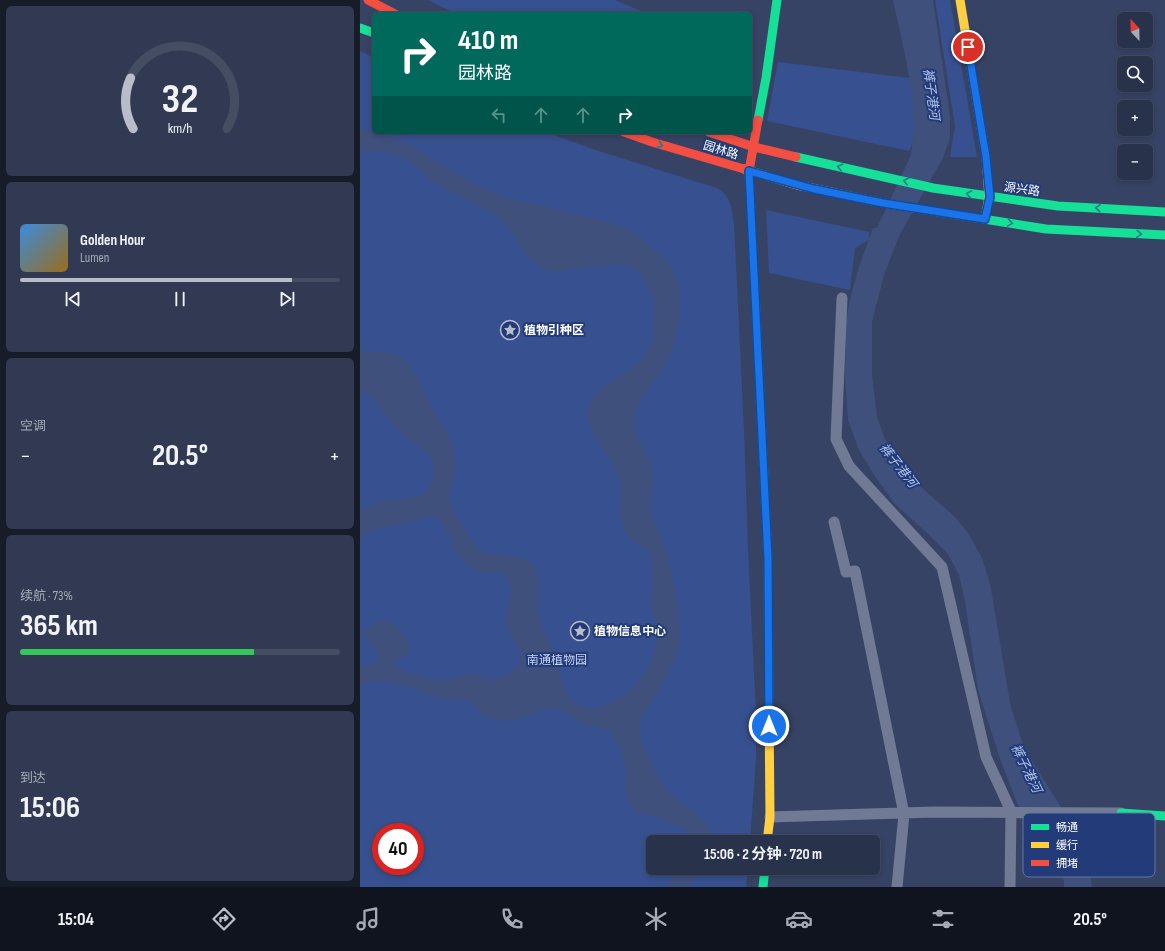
<!DOCTYPE html>
<html lang="zh">
<meta charset="utf-8">
<style>
body{margin:0;font-family:"Sofia Sans Condensed","Noto Sans SC",sans-serif;background:#313a52;color:#f1f3f6;height:100vh;display:flex;flex-direction:column;font-size:15px;white-space:nowrap}
*{box-sizing:border-box;margin:0}
p{font-size:13px;color:#a5aab5}
.icon{flex:none;width:22px;height:22px;fill:none;stroke:currentColor;stroke-width:2;stroke-linecap:round;stroke-linejoin:round}
.map{position:relative;flex:1;overflow:hidden}
.drawer{display:flex;flex-direction:column;gap:6px;padding:6px;background:#171c29;width:360px}
.drawer>*{flex:none}
.banner{position:absolute;left:12px;top:12px;width:380px;height:122px;border-radius:6px;box-shadow:0 2px 6px #0003,0 0 0 1px #454d63;background:#00695c;color:#fff;overflow:hidden}
.needle{width:26px;rotate:338deg}
.fabs{position:absolute;left:757px;top:12px;display:grid;gap:8px}
.fabs a{display:grid;place-items:center;width:36px;height:36px;border-radius:6px;background:#29324b;box-shadow:0 2px 6px #0003,0 0 0 1px #454d63;font-size:20px}
.speed{position:absolute;left:12px;top:823px;display:flex;gap:8px;font-size:20px;font-weight:700;text-align:center}
.speed>*{display:grid;place-content:center;width:52px;height:52px;border-radius:50%;background:#29324b;box-shadow:0 2px 6px #0003,0 0 0 1px #454d63;line-height:1}
.speed .limit{border:6px solid #d22;background:#fff;color:#111}
.pin{position:absolute;display:grid;place-items:center;width:34px;height:34px;color:#fff;margin:-17px;border:2px solid #fff;border-radius:50%;box-shadow:0 1px 4px #0007}
.me{position:absolute;width:44px;margin:-22px;rotate:0deg;stroke-linejoin:round;filter:drop-shadow(0 0 3px #0008)}
.turn{display:flex;align-items:center;gap:14px;height:84px;padding:0 20px;font-size:18px}
.turn .icon{width:52px;height:52px;stroke-width:2.5}
.turn b{display:block;font-size:28px;line-height:34px}
.lanes{display:flex;align-items:center;height:38px;padding:0 20px;background:#0003;justify-content:center;gap:20px;direction:ltr}
.lanes .off{opacity:.35}
.big{font-size:30px;font-weight:700;line-height:1.1}
.drawer .card{flex:1;display:flex;flex-direction:column;justify-content:center;gap:6px;min-width:0;padding:0 14px;border-radius:6px;background:#313a52}
.drawer .dial{align-items:center;gap:0}
.dial svg{height:104px;overflow:visible;fill:none;stroke:#454d63;stroke-width:7;stroke-linecap:round;text-anchor:middle}
.dial text{fill:#f1f3f6;stroke:none}
.song{display:flex;align-items:center;gap:12px}
.cover{width:48px;height:48px;border-radius:6px;background:linear-gradient(135deg,hsl(210 70% 55%),hsl(40 70% 35%))}
.played{height:4px;border-radius:2px;background:linear-gradient(90deg,#b9bdc9 85%,#454d63 85%)}
.keys{display:flex;justify-content:space-around;direction:ltr}
.heat{display:flex;justify-content:space-between;align-items:center;font-size:22px;direction:ltr}
.charge{height:6px;border-radius:3px;background:linear-gradient(90deg,#34c759 73%,#454d63 0)}
.trip{position:absolute;left:286px;top:835px;width:234px;height:40px;border-radius:6px;background:#29324b;box-shadow:0 2px 6px #0003,0 0 0 1px #454d63;font-weight:700;line-height:40px;text-align:center}
.dock{display:flex;height:64px;justify-content:space-around;align-items:center;background:#10141e;color:#a5aab5}
.dock .icon{width:28px;height:28px}
.dock .active{color:#b9bdc9}
.dock b{font-size:18px;color:#f1f3f6}
main{display:flex;flex:1;min-height:0}
.map>svg:first-child{display:block}
.green{fill:#37508f;fill-rule:evenodd}
.water{fill:#3f507d}
.lines{fill:none;stroke-linecap:round;stroke-linejoin:round}
.street{stroke:#717a94;stroke-width:11}
.fast{stroke:#16e098;stroke-width:9}
.slow{stroke:#ffcf43;stroke-width:9}
.jam{stroke:#f24e42;stroke-width:9}
.oneway{stroke:#1e7d85}
.route-casing{stroke:#114b97;stroke-width:10}
.route{stroke:#1a73e8;stroke-width:7}
.labels{text-anchor:middle;stroke-width:4;stroke-linejoin:round;paint-order:stroke}
.street-label{font-size:12px;fill:#fff;stroke:#233b78}
.poi-label{font-size:12px;font-weight:bold;fill:#fff;stroke:#233b78;text-anchor:start}
.park-label{font-size:12px;fill:#c8d4f3;stroke:#233b78}
.water-label{font-size:13px;font-style:italic;fill:#b0c2ec;stroke:#233b78}
.key{fill:#233b78;stroke:#6576a0;stroke-width:1}
.key-label{font-size:11px;fill:#fff}
</style>
<main>
<section class="drawer">
<div class="card dial"><svg viewBox="0 0 100 80">
<path d="M14 69A42 42 0 1 1 86 69"/>
<path d="M14 69A42 42 0 0 1 12 30" stroke="#b9bdc9"/>
<text x="50" y="56" font-size="32" font-weight="700">32</text>
<text x="50" y="72" font-size="11">km/h</text>
</svg></div>
<div class="card">
<div class="song"><i class="cover"></i><div><b>Golden Hour</b><p>Lumen</p></div></div>
<div class="played"></div>
<div class="keys"><svg class="icon" aria-label="previous" viewBox="0 0 24 24"><path d="M18 5L8 12l10 7zM5 5v14"/></svg><svg class="icon" aria-label="pause" viewBox="0 0 24 24"><path d="M8 5v14M16 5v14"/></svg><svg class="icon" aria-label="next" viewBox="0 0 24 24"><path d="M6 5l10 7-10 7zM19 5v14"/></svg></div>
</div>
<div class="card"><p>空调</p>
<div class="heat"><a>−</a><b class="big">20.5°</b><a>+</a></div>
</div>
<div class="card"><p>续航 · 73%</p><b class="big">365 km</b><div class="charge"></div></div>
<div class="card"><p>到达</p><b class="big">15:06</b></div>
</section>
<div class="map">
<svg width="805" height="887" viewBox="0 0 805 887">
<rect width="100%" height="100%" fill="#374364"/>
<path class="green" d="M68,0H255L288,14H96Z
M575,0H590L617,157H590L595,126Z
M0,51L14,58V132H186L229,148L357,188C371,195 372,210 374,224L384,430L388,549L396,715V758L390,842H293V868H388L386,887H0ZM21,832H55V866H21Z
M418,62L558,79L563,120L549,151L407,121Z
M406,210L509,232V240L495,248L490,290L409,273Z"/>
<path class="water" d="M533,0H573L590,116V138L583,158L540,234L524,275L512,322V375L517,417L525,439L538,460L563,489L594,516L608,533L621,556L630,583L650,703L664,748L717,833L729,865L732,887H704V881L689,848L657,803L639,756L618,690L605,601L599,575L588,554L567,533L535,504L514,475L499,450L488,420L485,377L486,321L491,295L499,267L513,228H517L551,155C552,143 555,130 554,118C552,80 541,38 533,0Z
M0,129C19,133 39,139 56,148C64,153 72,159 81,164C99,175 117,186 137,194C150,201 165,202 179,205C194,208 208,213 222,216C238,220 254,222 269,230C280,235 287,244 295,251C310,264 317,272 319,293C322,315 313,354 300,373C289,388 273,404 274,424C274,441 290,454 292,470C294,482 288,496 290,509C292,520 301,533 304,545C313,574 319,607 319,637C318,663 302,683 290,704C286,710 280,718 280,726C279,745 299,783 313,796C332,814 346,813 354,842H334L331,835L321,827L303,819L280,814L274,810L266,794L267,774L262,752L248,730L242,728L222,724L196,707L185,709L163,718L153,721L136,720L121,713L109,700L104,698L91,699L75,697L44,685L26,682L13,681L0,685V667C5,665 12,665 16,662C25,656 5,640 4,632C9,627 16,620 23,621C33,621 54,642 49,653C46,658 37,658 34,663L35,668C44,672 53,673 62,676C66,677 70,679 73,680C78,680 84,679 89,679C97,678 105,674 113,674C117,674 122,678 127,679C139,681 155,673 160,661C166,646 145,637 146,623C146,605 158,588 143,574C133,572 124,575 114,569C108,566 101,561 98,555C92,546 84,516 72,516C60,516 51,524 40,525C24,527 12,528 0,539V512C8,506 18,501 28,500C47,499 63,502 72,481C82,457 59,448 45,436C38,430 31,423 26,416C16,404 16,396 0,391V351C13,354 27,349 39,356C56,365 61,388 69,404C78,422 94,438 95,459C96,473 89,487 91,501C93,518 111,537 120,551L125,553C136,555 163,555 171,563C182,574 176,595 178,609C180,627 190,642 196,659C202,679 199,693 219,705C224,708 228,709 234,708C267,703 295,669 297,637C297,624 292,613 291,600C291,590 294,561 289,552C287,548 280,546 276,544C271,540 266,533 263,527C257,511 263,495 259,479C252,457 233,441 228,418C223,387 273,374 287,354C293,344 294,334 294,323C295,312 295,302 291,292C285,280 275,265 261,264C257,264 254,265 250,265C236,266 222,267 208,270C198,271 190,273 182,268C161,258 155,231 137,217C122,205 102,198 85,189C71,181 60,169 47,160C34,153 14,150 0,151Z
M320,868H343L332,882L330,887H308L310,881Z"/>
<g class="lines">
<path class="street" d="M482,298L476,439L489,466L582,567L626,757L651,811L650,887
M474,522L486,572L495,571L544,814L537,887
M410,817L574,812L761,813"/>
<path class="fast" d="M0,28L14,33
M398,120L406,78L417,0
M436,157L573,188L698,206L805,212
M554,208L686,229L805,235
M395,292L408,559L409,705
M761,813L805,816
M403,887L405,868"/>
<path class="slow" d="M600,0L626,157L629,197L625,219
M384,169L437,185L523,203L554,208
M407,842L410,817L409,705"/>
<path class="jam" d="M8,0L35,14
M264,132L292,142L384,169
M349,132L394,147L436,157
M395,292L389,171L398,120"/>
</g>
<defs><path id="oneway-chevron" d="M-2-3.5L2.5 0L-2 3.5" fill="none" stroke-width="1.6" stroke-linecap="round" stroke-linejoin="round"/></defs>
<g class="oneway">
<use href="#oneway-chevron" transform="translate(300 145) rotate(17)"/>
<use href="#oneway-chevron" transform="translate(480 167) rotate(-167)"/>
<use href="#oneway-chevron" transform="translate(546 181) rotate(-167)"/>
<use href="#oneway-chevron" transform="translate(609 194) rotate(-170)"/>
<use href="#oneway-chevron" transform="translate(738 208) rotate(-177)"/>
<use href="#oneway-chevron" transform="translate(650 223) rotate(9)"/>
<use href="#oneway-chevron" transform="translate(779 234) rotate(3)"/>
</g>
<g class="lines">
<g class="route-casing">
<path id="route" d="M409,726L408,559L389,171L454,189L523,203L625,219L630,197L626,157L608,47"/>
</g>
<use href="#route" class="route"/>
</g>
<defs>
<g id="sight-ring" transform="scale(1)"><circle r="9.5" fill="#233b78" stroke="#b9bdc9" stroke-width="1.5"/><path d="M0-6L1.8-2.2L6-1.7L2.9 1.2L3.7 5.4L0 3.3L-3.7 5.4L-2.9 1.2L-6-1.7L-1.8-2.2Z" fill="#b9bdc9"/></g>
</defs>
<g fill-rule="evenodd">
<use href="#sight-ring" x="150" y="330"/>
<use href="#sight-ring" x="220" y="631"/>
</g>
<g class="labels">
<g class="street-label">
<text transform="translate(361 150) rotate(17)" y="4">园林路</text>
<text transform="translate(662 189) rotate(8)" y="4">源兴路</text>
</g>
<g class="poi-label">
<text x="164" y="334">植物引种区</text>
<text x="234" y="635">植物信息中心</text>
</g>
<g class="park-label">
<text x="197" y="664">南通植物园</text>
</g>
<g class="water-label">
<text transform="translate(572 94) rotate(82)" y="5">裤子港河</text>
<text transform="translate(539 465) rotate(52)" y="5">裤子港河</text>
<text transform="translate(667 768) rotate(64)" y="5">裤子港河</text>
</g>
</g>
<rect x="663" y="813" width="132" height="64" rx="6" class="key"/>
<rect x="671" y="824" width="18" height="6" fill="#16e098"/>
<rect x="671" y="842" width="18" height="6" fill="#ffcf43"/>
<rect x="671" y="860" width="18" height="6" fill="#f24e42"/>
<g class="key-label">
<text x="696" y="831">畅通</text>
<text x="696" y="849">缓行</text>
<text x="696" y="867">拥堵</text>
</g>
</svg>
<div class="fabs">
<a><svg class="needle" viewBox="-14 -14 28 28"><path d="M0-13l5 13h-10z" fill="#e53935"/><path d="M0 13l5-13h-10z" fill="#a5aab5"/></svg></a>
<a><svg class="icon" aria-label="search" viewBox="0 0 24 24"><circle cx="10" cy="10" r="6"/><path d="M15 15l6 6"/></svg></a>
<a>+</a>
<a>−</a>
</div>
<div class="speed"><div class="limit">40</div></div>
<div class="pin" style="left:608px;top:47px;background:#d93025"><svg class="icon" aria-label="arrive" viewBox="0 0 24 24"><path d="M6 21V4h12l-3 4 3 4H6"/></svg></div>
<svg class="me" style="left:409px;top:726px" viewBox="-20 -20 40 40"><circle r="17" fill="#1a73e8" stroke="#fff" stroke-width="3"/><path d="M0-11L8 9 0 5-8 9z" fill="#fff"/></svg>
<div class="trip">15:06 · 2 分钟 · 720 m</div>
<div class="banner">
<div class="turn"><svg class="icon" aria-label="right" viewBox="0 0 24 24"><path d="M7 20v-9h11M14 6l5 5-5 5"/></svg><div><b>410 m</b>园林路</div></div>
<div class="lanes"><svg class="icon off" aria-label="left" viewBox="0 0 24 24"><path d="M17 20v-9H6M10 6l-5 5 5 5"/></svg><svg class="icon off" aria-label="ahead" viewBox="0 0 24 24"><path d="M12 20V5M6 11l6-6 6 6"/></svg><svg class="icon off" aria-label="ahead" viewBox="0 0 24 24"><path d="M12 20V5M6 11l6-6 6 6"/></svg><svg class="icon" aria-label="right" viewBox="0 0 24 24"><path d="M7 20v-9h11M14 6l5 5-5 5"/></svg></div>
</div>
</div>
</main>
<nav class="dock">
<b>15:04</b>
<svg class="icon active" aria-label="directions" viewBox="0 0 24 24"><path d="M12 3l9 9-9 9-9-9zM9 14v-3h6M13 9l2 2-2 2"/></svg>
<svg class="icon" aria-label="music" viewBox="0 0 24 24"><path d="M9 18V5l10-2v13"/><circle cx="6" cy="18" r="3"/><circle cx="16" cy="16" r="3"/></svg>
<svg class="icon" aria-label="phone" viewBox="0 0 24 24"><path d="M5 4h4l2 5-3 2q2 4 5 5l2-3 5 2v4C11 20 4 13 5 4z"/></svg>
<svg class="icon" aria-label="climate" viewBox="0 0 24 24"><path d="M12 3v18M4 7l16 10M4 17L20 7"/></svg>
<svg class="icon" aria-label="car" viewBox="0 0 24 24"><path d="M5 17H2v-5l4-1 3-4h7l3 4 3 1v5h-3M9 17h6M6 11h13"/><circle cx="7" cy="17" r="2"/><circle cx="17" cy="17" r="2"/></svg>
<svg class="icon" aria-label="filters" viewBox="0 0 24 24"><path d="M4 7h16M4 17h16"/><circle cx="9" cy="7" r="2"/><circle cx="15" cy="17" r="2"/></svg>
<b>20.5°</b>
</nav>
